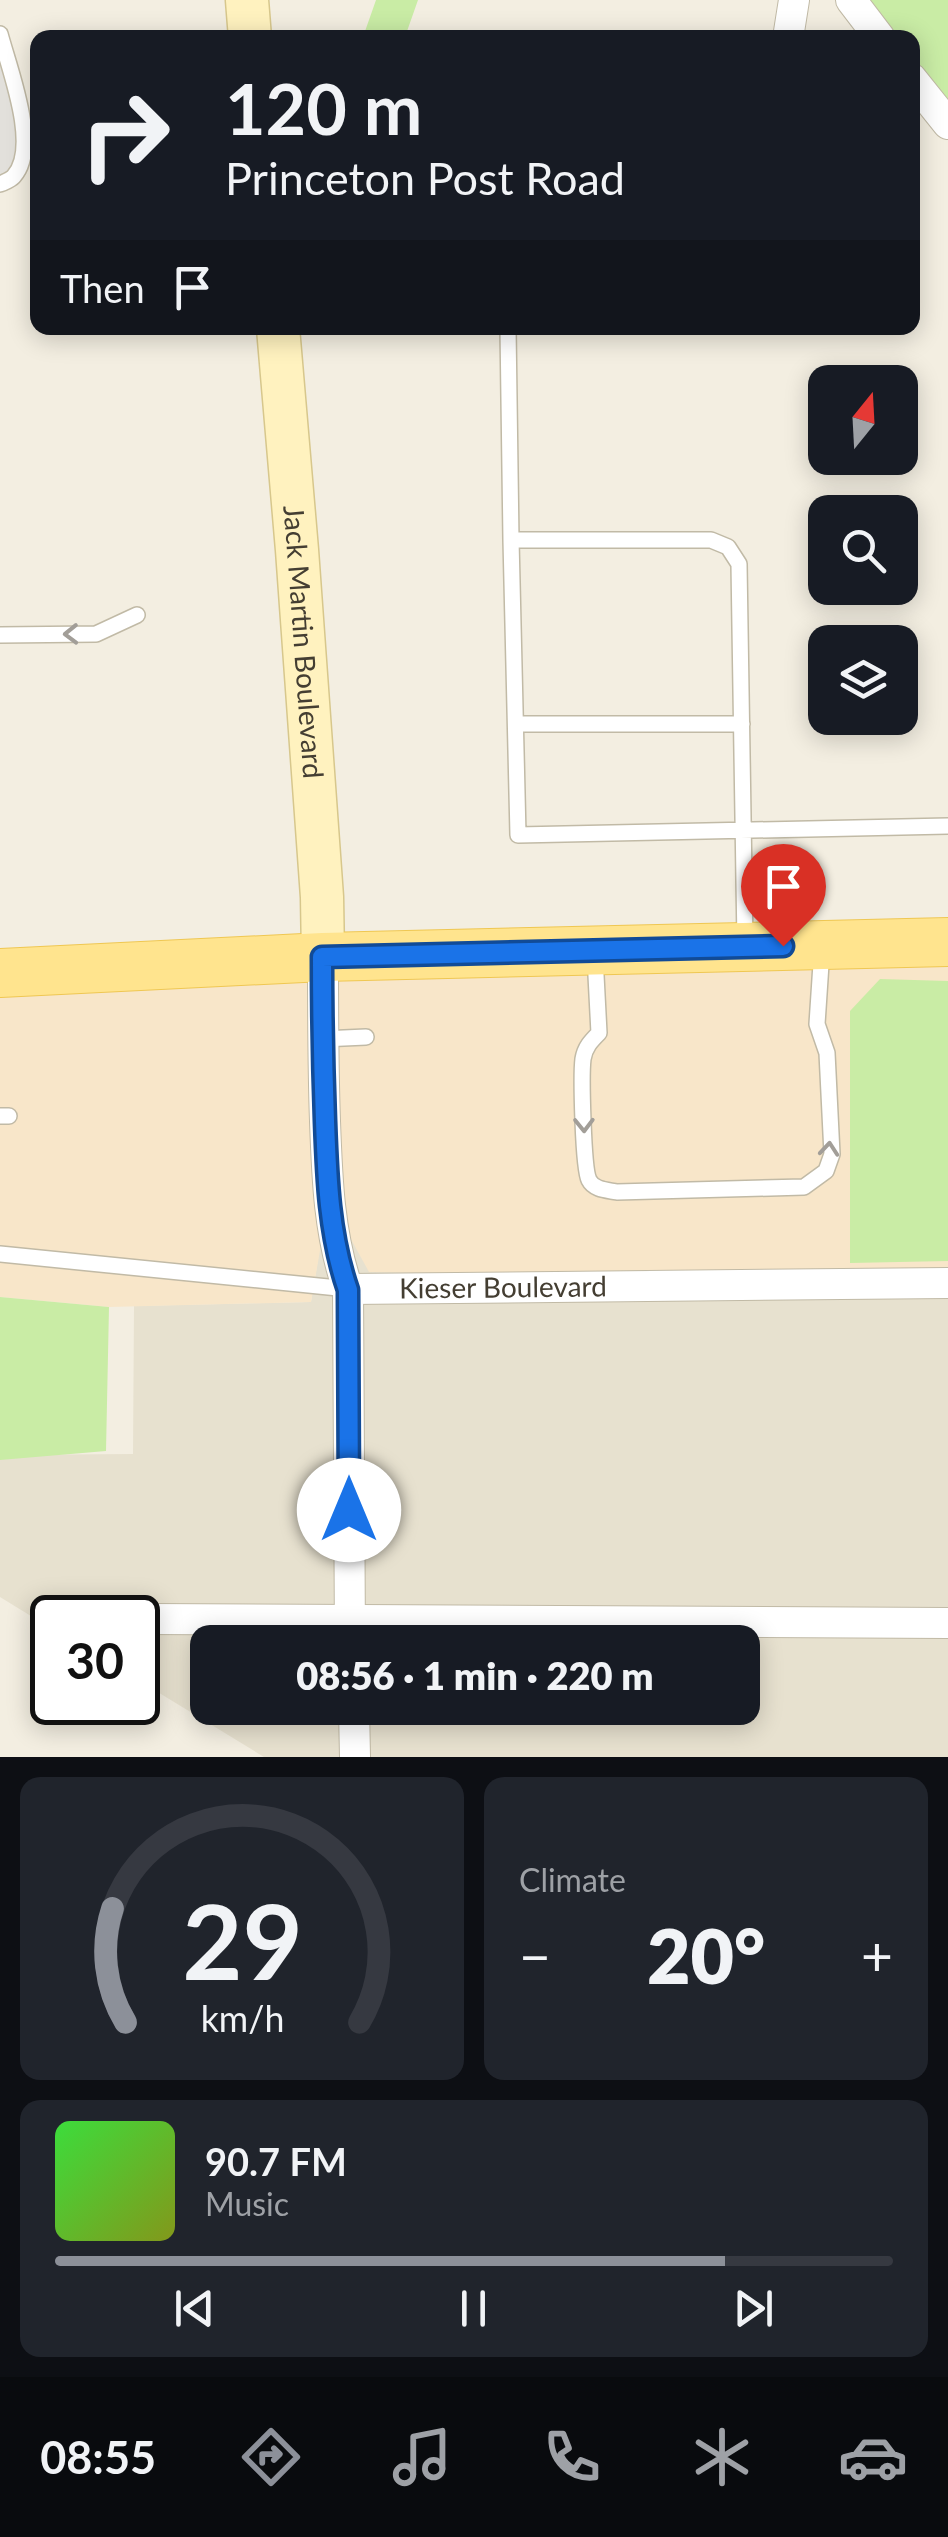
<!DOCTYPE html>
<meta charset="utf-8">
<style>
body{margin:0;font-family:Lato,sans-serif;background:#20242c;color:#f1f3f6;height:100vh;display:flex;flex-direction:column;font-size:38px;white-space:nowrap}
*{box-sizing:border-box;margin:0}
p{font-size:32px;color:#9ea1a6}
.icon{flex:none;width:55px;height:55px;fill:none;stroke:currentColor;stroke-width:2;stroke-linecap:round;stroke-linejoin:round}
.map{position:relative;height:1757px;overflow:hidden}
.drawer{display:flex;flex-direction:column;gap:20px;padding:20px;background:#0d0f14;flex:1}
.drawer>*{flex:none}
.top-card{position:absolute;left:30px;top:30px;width:890px;height:305px;border-radius:20px;box-shadow:0 5px 25px #0003;background:#171b24;color:#f1f3f6;overflow:hidden}
.needle{width:65px;rotate:18deg}
.buttons{position:absolute;left:808px;top:365px;display:grid;gap:20px}
.buttons a{display:grid;place-items:center;width:110px;height:110px;border-radius:20px;background:#171b24;box-shadow:0 5px 25px #0003;font-size:50px}
.speed{position:absolute;left:30px;top:1595px;display:flex;gap:20px;font-size:50px;font-weight:700;text-align:center}
.speed>*{display:grid;place-content:center;width:130px;height:130px;border-radius:50%;background:#171b24;box-shadow:0 5px 25px #0003;line-height:1}
.speed .limit{border:5px solid #111;border-radius:15px;background:#fff;color:#111}
.pin{position:absolute;display:grid;place-items:center;width:85px;height:85px;color:#fff;margin:-102px -42px;border-radius:50% 50% 50% 0;rotate:-45deg;box-shadow:0 0 10px #0007}
.pin .icon{rotate:45deg}
.me{position:absolute;width:110px;margin:-55px;rotate:0deg;stroke-linejoin:round;filter:drop-shadow(0 0 8px #0008)}
.turn{display:flex;align-items:center;gap:35px;height:210px;padding:0 30px;font-size:45px}
.turn .icon{width:130px;height:130px;stroke-width:2.5}
.turn b{display:block;font-size:70px;line-height:85px}
.then{display:flex;align-items:center;height:95px;padding:0 30px;background:#0003;gap:20px;font-size:38px}
.big{font-size:75px;font-weight:800;line-height:1.1}
.drawer .card{flex:1;display:flex;flex-direction:column;justify-content:center;gap:15px;min-width:0;padding:0 35px;border-radius:20px;background:#20242c}
.drawer .dial{align-items:center;gap:0}
.dial svg{height:260px;overflow:visible;fill:none;stroke:#363941;stroke-width:7;stroke-linecap:round;text-anchor:middle}
.dial text{fill:#f1f3f6;stroke:none}
.song{display:flex;align-items:center;gap:30px}
.cover{width:120px;height:120px;border-radius:15px;background:linear-gradient(135deg,hsl(120 70% 55%),hsl(70 70% 35%))}
.played{height:10px;border-radius:5px;background:linear-gradient(90deg,#8c9099 80%,#363941 80%)}
.keys{display:flex;justify-content:space-around;direction:ltr}
.heat{display:flex;justify-content:space-between;align-items:center;font-size:55px;direction:ltr}
.drawer .tiles{flex:1;display:grid;gap:20px;grid-template-columns:1fr 1fr}
.card:last-child{grid-column:span 2}
.trip{position:absolute;left:190px;top:1625px;width:570px;height:100px;border-radius:20px;background:#171b24;box-shadow:0 5px 25px #0003;font-weight:800;line-height:100px;text-align:center}
.tabs{display:flex;height:160px;justify-content:space-around;align-items:center;background:#090b0e;color:#9ea1a6}
.tabs .icon{width:70px;height:70px}
.tabs .on{color:#8c9099}
.tabs b{font-size:45px;color:#f1f3f6}
.map>svg:first-child{display:block}
.residential{fill:#e7e1cf;fill-rule:evenodd}
.commercial{fill:#f8e6c9}
.green{fill:#c9eca5}
.parking{fill:#e2e0db}
.lines{fill:none;stroke-linecap:round;stroke-linejoin:round}
.lane-casing{stroke:#c1baa6;stroke-width:18}
.street-casing{stroke:#c1baa6;stroke-width:32}
.secondary-casing{stroke:#d7c78c;stroke-width:45}
.primary-casing{stroke:#efc753;stroke-width:50}
.lane{stroke:#fff;stroke-width:15}
.street{stroke:#fff;stroke-width:30}
.secondary{stroke:#fff2bf;stroke-width:42}
.primary{stroke:#ffe48e;stroke-width:48}
.oneway{stroke:#a29e98}
.route-casing{stroke:#114b97;stroke-width:25}
.route{stroke:#1a73e8;stroke-width:18}
.labels{text-anchor:middle;stroke-width:8;stroke-linejoin:round;paint-order:stroke}
.street-label{font-size:28px;fill:#443e32;stroke:#fff}
</style>
<div class="map">
<svg width="948" height="1757" viewBox="0 0 948 1757">
<rect width="100%" height="100%" fill="#f3eee1"/>
<path class="residential" d="M328,1198L948,1280V1757H264L138,1680V1618H52V1629L0,1597V1455L133,1454L134,1306L311,1302ZM208,1642H742V1708H208Z"/>
<path class="commercial" d="M948,942V1280L369,1272L329,1199L311,1302L109,1307L0,1297V965Z"/>
<path class="green" d="M376,0H418L405,37H363Z
M859,0H948V116L913,70L912,38L888,37Z
M880,979L948,981V1261L850,1263V1011Z
M0,1297L109,1307L106,1451L0,1460Z"/>
<path class="parking" d="M0,34L23,157L0,184Z"/>
<g class="lines">
<g class="lane-casing">
<path id="lane" d="M0,34C9,68 40,147 14,176C12,179 3,183 0,184
M508,328L511,540H711L728,547L739,564L745,943
M511,540L518,835L948,826
M0,635L96,634L137,615
M516,724H742
M595,956L599,1033C591,1041 585,1047 583,1059C581,1075 583,1168 589,1180C594,1190 607,1190 617,1192L804,1187L826,1171L832,1154L827,1053L817,1024L822,949
M322,1039L366,1037
M0,1116H9
M0,1254L348,1289"/>
</g>
<g class="street-casing">
<g id="street">
<path d="M851,0L880,38"/>
<path d="M788,38L794,0"/>
<path d="M912,79L948,124"/>
<path d="M323,957C323,1012 323,1066 325,1121C327,1178 329,1235 348,1289L350,1642"/>
<path id="s1" d="M348,1289L948,1283"/>
<path d="M145,1619L948,1623"/>
<path d="M354,1708L355,1757"/>
</g>
</g>
<g class="secondary-casing">
<g id="secondary">
<path d="M247,0L250,38"/>
<path id="s2" d="M278,328L297,550L322,897L323,957"/>
</g>
</g>
<g class="primary-casing">
<path id="primary" d="M0,973L323,957L948,942"/>
</g>
<use href="#lane" class="lane"/>
<use href="#street" class="street"/>
<use href="#secondary" class="secondary"/>
<use href="#primary" class="primary"/>
</g>
<defs><path id="oneway-chevron" d="M-2-3.5L2.5 0L-2 3.5" fill="none" stroke-width="1.6" stroke-linecap="round" stroke-linejoin="round" transform="scale(2.5)"/></defs>
<g class="oneway">
<use href="#oneway-chevron" transform="translate(71 634) rotate(179)"/>
<use href="#oneway-chevron" transform="translate(584 1125) rotate(89)"/>
<use href="#oneway-chevron" transform="translate(829 1149) rotate(-85)"/>
</g>
<g class="lines">
<g class="route-casing">
<path id="route" d="M349,1510L348,1290C329,1235 327,1178 325,1121C323,1066 322,1012 322,957L783,946"/>
</g>
<use href="#route" class="route"/>
</g>
<g class="labels">
<g class="street-label">
<text dy="10" stroke="none"><textPath href="#s2" startOffset="315">Jack Martin Boulevard</textPath></text>
<text dy="10" stroke="none"><textPath href="#s1" startOffset="155">Kieser Boulevard</textPath></text>
</g>
</g>
</svg>
<div class="buttons">
<a><svg class="needle" viewBox="-14 -14 28 28"><path d="M0-13l5 13h-10z" fill="#e53935"/><path d="M0 13l5-13h-10z" fill="#9ea1a6"/></svg></a>
<a><svg class="icon" aria-label="search" viewBox="0 0 24 24"><circle cx="10" cy="10" r="6"/><path d="M15 15l6 6"/></svg></a>
<a><svg class="icon" aria-label="layers" viewBox="0 0 24 24"><path d="M12 4l9 5-9 5-9-5zM3 14l9 5 9-5"/></svg></a>
</div>
<div class="speed"><div class="limit">30</div></div>
<div class="pin" style="left:783px;top:946px;background:#d93025"><svg class="icon" aria-label="arrive" viewBox="0 0 24 24"><path d="M6 21V4h12l-3 4 3 4H6"/></svg></div>
<svg class="me" style="left:349px;top:1510px" viewBox="-20 -20 40 40"><circle r="19" fill="#fff"/><path d="M0-13L10 11 0 6-10 11z" fill="#1a73e8"/></svg>
<div class="trip">08:56 · 1 min · 220 m</div>
<div class="top-card">
<div class="turn"><svg class="icon" aria-label="right" viewBox="0 0 24 24"><path d="M7 20v-9h11M14 6l5 5-5 5"/></svg><div><b>120 m</b>Princeton Post Road</div></div>
<div class="then">Then<svg class="icon" aria-label="arrive" viewBox="0 0 24 24"><path d="M6 21V4h12l-3 4 3 4H6"/></svg></div>
</div>
</div>
<section class="drawer">
<div class="tiles">
<div class="card dial"><svg viewBox="0 0 100 80">
<path d="M14 69A42 42 0 1 1 86 69"/>
<path d="M14 69A42 42 0 0 1 10 34" stroke="#8c9099"/>
<text x="50" y="56" font-size="32" font-weight="700">29</text>
<text x="50" y="72" font-size="11">km/h</text>
</svg></div>
<div class="card"><p>Climate</p>
<div class="heat"><a>−</a><b class="big">20°</b><a>+</a></div>
</div>
<div class="card">
<div class="song"><i class="cover"></i><div><b>90.7 FM</b><p>Music</p></div></div>
<div class="played"></div>
<div class="keys"><svg class="icon" aria-label="previous" viewBox="0 0 24 24"><path d="M18 5L8 12l10 7zM5 5v14"/></svg><svg class="icon" aria-label="pause" viewBox="0 0 24 24"><path d="M8 5v14M16 5v14"/></svg><svg class="icon" aria-label="next" viewBox="0 0 24 24"><path d="M6 5l10 7-10 7zM19 5v14"/></svg></div>
</div>
</div>
</section>
<nav class="tabs">
<b>08:55</b>
<svg class="icon on" aria-label="directions" viewBox="0 0 24 24"><path d="M12 3l9 9-9 9-9-9zM9 14v-3h6M13 9l2 2-2 2"/></svg>
<svg class="icon" aria-label="music" viewBox="0 0 24 24"><path d="M9 18V5l10-2v13"/><circle cx="6" cy="18" r="3"/><circle cx="16" cy="16" r="3"/></svg>
<svg class="icon" aria-label="phone" viewBox="0 0 24 24"><path d="M5 4h4l2 5-3 2q2 4 5 5l2-3 5 2v4C11 20 4 13 5 4z"/></svg>
<svg class="icon" aria-label="climate" viewBox="0 0 24 24"><path d="M12 3v18M4 7l16 10M4 17L20 7"/></svg>
<svg class="icon" aria-label="car" viewBox="0 0 24 24"><path d="M5 17H2v-5l4-1 3-4h7l3 4 3 1v5h-3M9 17h6M6 11h13"/><circle cx="7" cy="17" r="2"/><circle cx="17" cy="17" r="2"/></svg>
</nav>
